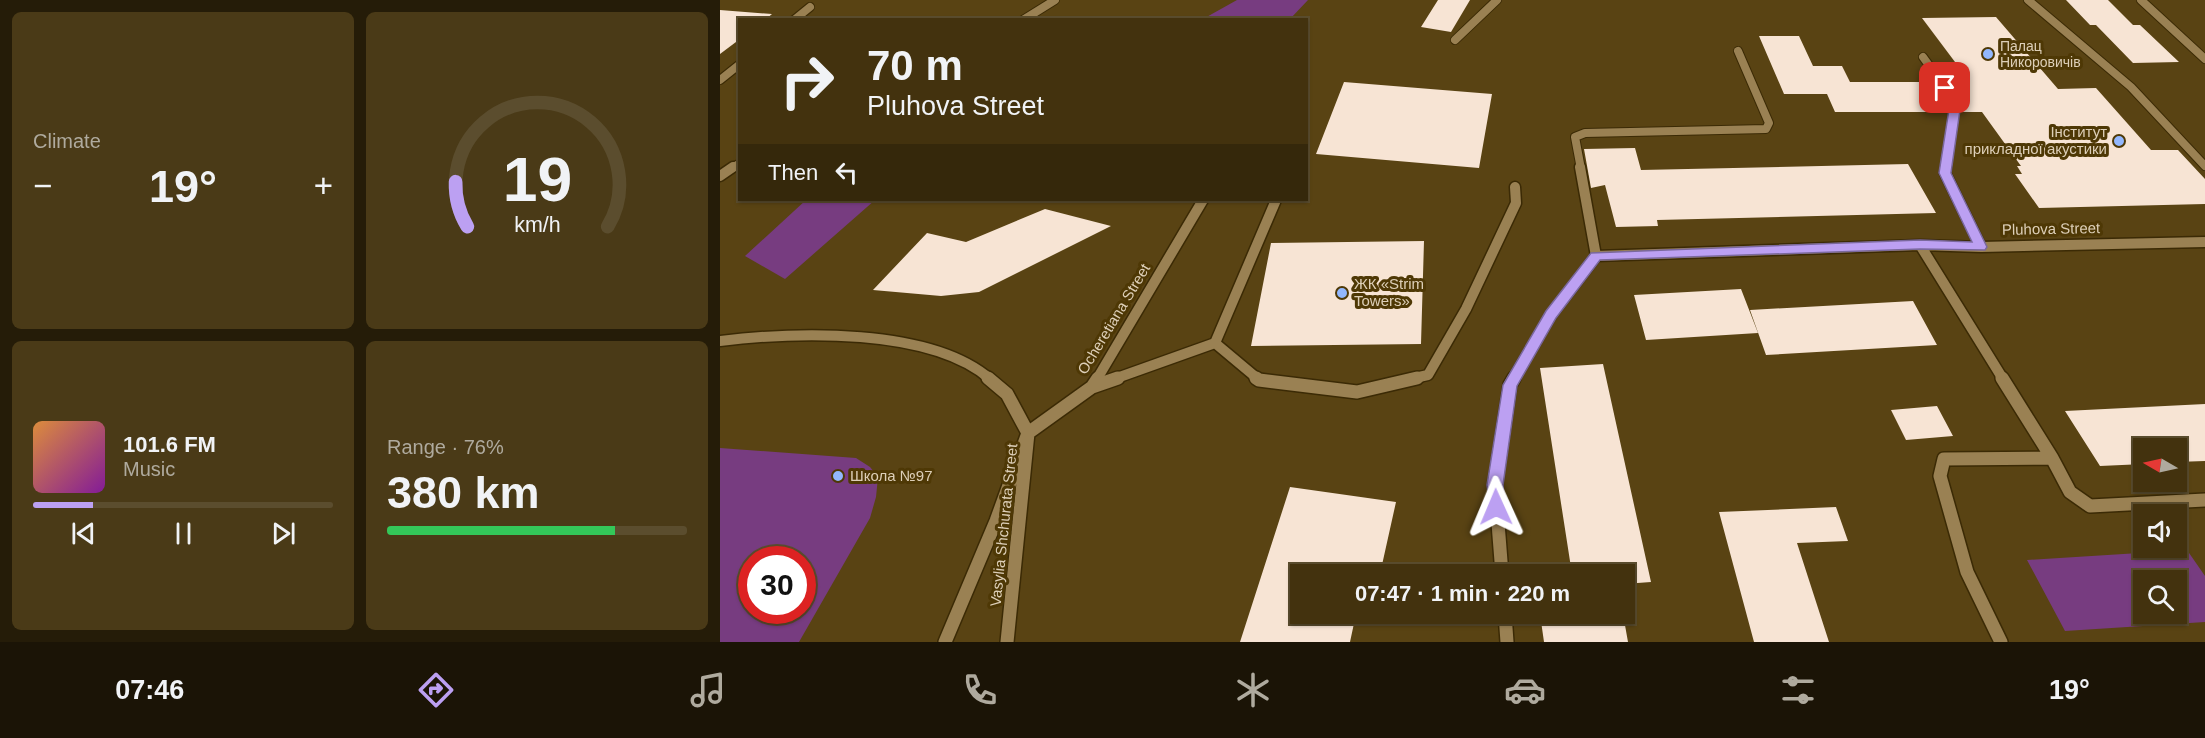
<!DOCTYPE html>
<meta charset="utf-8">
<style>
body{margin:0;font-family:Helvetica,sans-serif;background:#4a3a17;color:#f1f3f6;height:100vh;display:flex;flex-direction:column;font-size:22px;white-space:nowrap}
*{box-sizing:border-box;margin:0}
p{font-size:20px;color:#afaa9e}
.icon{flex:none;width:33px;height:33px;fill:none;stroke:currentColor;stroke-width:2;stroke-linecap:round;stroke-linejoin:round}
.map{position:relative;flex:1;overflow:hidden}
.details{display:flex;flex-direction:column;gap:12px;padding:12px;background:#251c08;width:720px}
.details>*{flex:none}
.hud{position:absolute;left:18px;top:18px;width:570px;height:183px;border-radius:0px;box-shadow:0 2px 4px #0004,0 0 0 2px #5b4d2e;background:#43320e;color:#f1f3f6;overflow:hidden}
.needle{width:39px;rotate:279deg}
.tools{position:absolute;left:1413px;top:438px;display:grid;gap:12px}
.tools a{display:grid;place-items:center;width:54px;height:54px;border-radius:0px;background:#43320e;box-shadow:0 2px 4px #0004,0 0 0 2px #5b4d2e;font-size:30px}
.speed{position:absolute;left:18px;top:546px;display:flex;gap:12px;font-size:30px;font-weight:700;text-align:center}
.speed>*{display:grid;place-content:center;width:78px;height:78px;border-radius:50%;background:#43320e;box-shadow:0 2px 4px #0004,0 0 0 2px #5b4d2e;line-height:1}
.speed .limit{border:9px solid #d22;background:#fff;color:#111}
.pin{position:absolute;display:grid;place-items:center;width:51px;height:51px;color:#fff;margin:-26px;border-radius:12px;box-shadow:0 3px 9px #0006}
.me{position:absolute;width:66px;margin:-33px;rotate:359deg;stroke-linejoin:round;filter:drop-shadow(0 0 4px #0008)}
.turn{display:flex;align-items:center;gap:21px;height:126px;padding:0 30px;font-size:27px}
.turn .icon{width:78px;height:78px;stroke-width:2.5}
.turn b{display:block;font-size:42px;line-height:51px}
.then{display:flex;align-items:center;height:57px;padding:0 30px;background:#0003;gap:12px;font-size:22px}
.big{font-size:45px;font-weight:700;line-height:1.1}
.details .card{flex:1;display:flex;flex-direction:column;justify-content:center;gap:9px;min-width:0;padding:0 21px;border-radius:9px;background:#4a3a17}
.details .dial{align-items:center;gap:0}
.dial svg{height:156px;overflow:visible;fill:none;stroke:#5b4d2e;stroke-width:7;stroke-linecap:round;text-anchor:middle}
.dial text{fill:#f1f3f6;stroke:none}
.song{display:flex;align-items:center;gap:18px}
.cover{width:72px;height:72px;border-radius:9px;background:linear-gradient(135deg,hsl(30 70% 55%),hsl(290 70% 35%))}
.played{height:6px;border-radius:3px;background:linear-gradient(90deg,#bca0f2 20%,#5b4d2e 20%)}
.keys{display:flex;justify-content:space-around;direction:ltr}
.heat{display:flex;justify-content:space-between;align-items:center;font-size:33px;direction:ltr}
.charge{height:9px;border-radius:4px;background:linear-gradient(90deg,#34c759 76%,#5b4d2e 0)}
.details .tiles{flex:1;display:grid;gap:12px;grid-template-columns:repeat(2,1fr)}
.trip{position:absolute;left:570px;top:564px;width:345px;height:60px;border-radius:0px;background:#43320e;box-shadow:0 2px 4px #0004,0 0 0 2px #5b4d2e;font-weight:700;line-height:60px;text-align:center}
.menu{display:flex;height:96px;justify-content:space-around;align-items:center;background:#1b1406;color:#afaa9e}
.menu .icon{width:42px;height:42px}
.menu .current{color:#bca0f2}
.menu b{font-size:27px;color:#f1f3f6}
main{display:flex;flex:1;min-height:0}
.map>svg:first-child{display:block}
.green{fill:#773c80;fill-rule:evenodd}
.building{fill:#f7e4d4}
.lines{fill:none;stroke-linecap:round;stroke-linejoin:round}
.minor-far2-casing{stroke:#3b2a05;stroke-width:10}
.minor-far1-casing{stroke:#3b2a05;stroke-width:13}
.minor-casing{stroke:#3b2a05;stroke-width:16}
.minor-far2{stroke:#9a8153;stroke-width:8}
.minor-far1{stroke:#9a8153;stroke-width:10}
.minor{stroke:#9a8153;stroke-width:13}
.route{fill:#bca0f2;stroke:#7a689d;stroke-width:1.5}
.poi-dot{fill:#92b7fd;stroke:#4e3805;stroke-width:2}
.labels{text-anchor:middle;stroke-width:6;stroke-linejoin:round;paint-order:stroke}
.far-poi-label{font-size:14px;fill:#ddcfb8;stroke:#4e3805;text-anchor:start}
.poi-label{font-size:15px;fill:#ddcfb8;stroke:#4e3805;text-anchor:start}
.street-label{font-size:15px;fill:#ddcfb8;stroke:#4e3805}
</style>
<main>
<section class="details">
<div class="tiles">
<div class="card"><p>Climate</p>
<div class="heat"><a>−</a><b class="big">19°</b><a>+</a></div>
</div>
<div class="card dial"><svg viewBox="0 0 100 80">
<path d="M14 69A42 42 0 1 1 86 69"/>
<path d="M14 69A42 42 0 0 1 8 46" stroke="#bca0f2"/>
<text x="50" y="56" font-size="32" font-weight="700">19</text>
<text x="50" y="72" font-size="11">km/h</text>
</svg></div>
<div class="card">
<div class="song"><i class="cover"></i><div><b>101.6 FM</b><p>Music</p></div></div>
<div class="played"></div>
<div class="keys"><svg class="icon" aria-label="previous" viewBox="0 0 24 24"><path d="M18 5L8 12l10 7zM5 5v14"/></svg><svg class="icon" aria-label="pause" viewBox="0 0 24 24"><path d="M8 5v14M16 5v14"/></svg><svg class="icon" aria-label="next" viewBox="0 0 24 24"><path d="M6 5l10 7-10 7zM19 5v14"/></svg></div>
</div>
<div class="card"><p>Range · 76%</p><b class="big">380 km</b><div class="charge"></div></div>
</div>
</section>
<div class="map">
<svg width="1485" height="642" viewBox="0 0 1485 642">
<rect width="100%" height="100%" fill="#594313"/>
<path class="green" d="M517,0H588L570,19H483Z
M86,200H155L65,279L25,256Z
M0,448L136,458L150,467L158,477L156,497L150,518L79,642H0ZM32,560H82V610H32Z
M1467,550L1485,576V622L1345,631L1307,560ZM1424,580H1456V614H1424Z"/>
<path class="building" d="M718,0H750L731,32L701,27Z
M1346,0H1388L1413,25H1420L1459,62L1413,63L1376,25H1370Z
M0,10L52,14L45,20H20V39L0,54Z
M1276,17L1338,89L1376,88L1431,150H1458L1485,179V204L1319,208L1295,174H1302L1297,166H1301L1262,112H1241L1242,100L1229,82H1250L1202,18Z
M1039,36H1079L1093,66H1122L1130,82H1213L1229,105L1228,112H1115L1107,94H1064Z
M624,82L772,94L759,168L596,154Z
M915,148L921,170L1188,164L1216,213L937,220L938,226L896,227L885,185L871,188L864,149Z
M325,209L391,226L259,292L221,296L153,290L207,233L246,242Z
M704,241L701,344L531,346L551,243Z
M1021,289L1038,333L926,340L914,295Z
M1193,301L1217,345L1046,355L1030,310Z
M883,364L931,582L904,584V574H852L820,368Z
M1485,404V461L1456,462V448H1424V464L1380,466L1345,411Z
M1217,406L1233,436L1186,440L1171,410Z
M570,487L676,502L660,574H580V614H636L630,642H520Z
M1116,507L1128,541L1077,543L1109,642H1034L999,512Z
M820,614H903L908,642H824Z"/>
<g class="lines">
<g class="minor-far2-casing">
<path id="minor-far2" d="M1308,0L1411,87L1485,166
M1421,0L1485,59
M74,20L90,7
M303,20L335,0
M735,40L777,0
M1203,57L1236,103L1226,169
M0,80L20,64
M11,169L20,163
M861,169L855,137L865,133L1046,129L1049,123L1018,51"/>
</g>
<g class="minor-far1-casing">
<path id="minor-far1" d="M860,167L876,256
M1226,167L1225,173L1261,247
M0,176L13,167
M1200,245L1283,379
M0,341C75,332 210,327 270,379
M495,343L538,379
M377,379L483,200
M394,379L495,343L556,200
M690,379L708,375L746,309L796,203L795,187
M793,379L831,315L876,256L1200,245L1261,247L1485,242"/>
</g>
<g class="minor-casing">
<path id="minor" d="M268,378L287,394L308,433L287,642
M536,378L539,380L637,392L697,378
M372,387L398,378
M1332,458L1350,492L1370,506L1485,500
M782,574L775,485L790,385L794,378
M785,614L787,642
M225,642L276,521L308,433L372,387L378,378
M1281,642L1247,572L1220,476L1224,459L1332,458L1282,378"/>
</g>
<use href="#minor-far2" class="minor-far2"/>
<use href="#minor-far1" class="minor-far1"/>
<use href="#minor" class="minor"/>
</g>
<path class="route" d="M1225,85L1229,86L1241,103L1231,173L1267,247L1265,250L1200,249L880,260L836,318L797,386L783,485L785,507L782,512L776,515L771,512L767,485L783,385L826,311L871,253L1200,240L1252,242L1219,173L1230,103L1220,88Z"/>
<g class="poi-dot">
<circle cx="1268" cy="54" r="6"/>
<circle cx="1399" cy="141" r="6"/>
<circle cx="622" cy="293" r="6"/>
<circle cx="118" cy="476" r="6"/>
</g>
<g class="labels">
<g class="far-poi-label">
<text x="1280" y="51">Палац<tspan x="1280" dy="16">Никоровичів</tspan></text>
</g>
<g class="poi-label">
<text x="1387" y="137" text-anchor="end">Інститут<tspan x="1387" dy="17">прикладної акустики</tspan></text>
<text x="634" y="289">ЖК «Strim<tspan x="634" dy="17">Towers»</tspan></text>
<text x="130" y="481">Школа №97</text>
</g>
<g class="street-label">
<text transform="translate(1331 229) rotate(-1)" y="5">Pluhova Street</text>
<text transform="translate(394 319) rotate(-59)" y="5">Ocheretiana Street</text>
<text transform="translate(284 525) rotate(-84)" y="5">Vasylia Shchurata Street</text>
</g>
</g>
</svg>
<div class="tools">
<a><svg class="needle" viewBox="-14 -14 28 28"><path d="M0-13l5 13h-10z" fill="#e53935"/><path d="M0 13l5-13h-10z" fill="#afaa9e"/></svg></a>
<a><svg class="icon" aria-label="sound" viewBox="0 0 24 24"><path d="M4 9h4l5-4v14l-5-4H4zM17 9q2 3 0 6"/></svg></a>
<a><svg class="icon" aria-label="search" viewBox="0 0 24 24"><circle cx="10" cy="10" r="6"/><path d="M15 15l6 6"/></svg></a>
</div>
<div class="speed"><div class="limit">30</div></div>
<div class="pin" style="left:1225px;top:88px;background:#d93025"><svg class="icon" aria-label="arrive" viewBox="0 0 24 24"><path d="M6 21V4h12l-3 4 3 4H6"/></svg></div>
<svg class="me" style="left:776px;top:507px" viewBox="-20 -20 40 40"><path d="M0-17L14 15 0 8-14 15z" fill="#bca0f2" stroke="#fff" stroke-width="4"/></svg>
<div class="trip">07:47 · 1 min · 220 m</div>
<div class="hud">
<div class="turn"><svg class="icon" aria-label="right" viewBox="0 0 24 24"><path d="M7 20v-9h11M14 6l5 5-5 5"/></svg><div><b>70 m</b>Pluhova Street</div></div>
<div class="then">Then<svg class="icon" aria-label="left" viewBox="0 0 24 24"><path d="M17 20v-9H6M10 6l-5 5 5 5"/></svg></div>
</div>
</div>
</main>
<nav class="menu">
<b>07:46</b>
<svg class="icon current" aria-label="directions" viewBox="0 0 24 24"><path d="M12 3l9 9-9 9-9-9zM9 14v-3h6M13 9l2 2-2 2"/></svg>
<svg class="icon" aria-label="music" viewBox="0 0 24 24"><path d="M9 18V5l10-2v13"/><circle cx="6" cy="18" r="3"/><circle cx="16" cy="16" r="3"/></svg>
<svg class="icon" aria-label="phone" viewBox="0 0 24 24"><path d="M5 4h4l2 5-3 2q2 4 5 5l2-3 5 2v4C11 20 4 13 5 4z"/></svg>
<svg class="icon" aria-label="climate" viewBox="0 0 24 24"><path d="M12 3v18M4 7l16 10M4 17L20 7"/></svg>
<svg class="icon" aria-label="car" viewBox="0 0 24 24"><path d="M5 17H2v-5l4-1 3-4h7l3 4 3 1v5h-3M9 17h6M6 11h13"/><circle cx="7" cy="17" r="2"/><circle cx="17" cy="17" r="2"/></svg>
<svg class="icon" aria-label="filters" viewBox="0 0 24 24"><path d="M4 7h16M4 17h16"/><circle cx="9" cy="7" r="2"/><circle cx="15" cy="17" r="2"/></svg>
<b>19°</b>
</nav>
